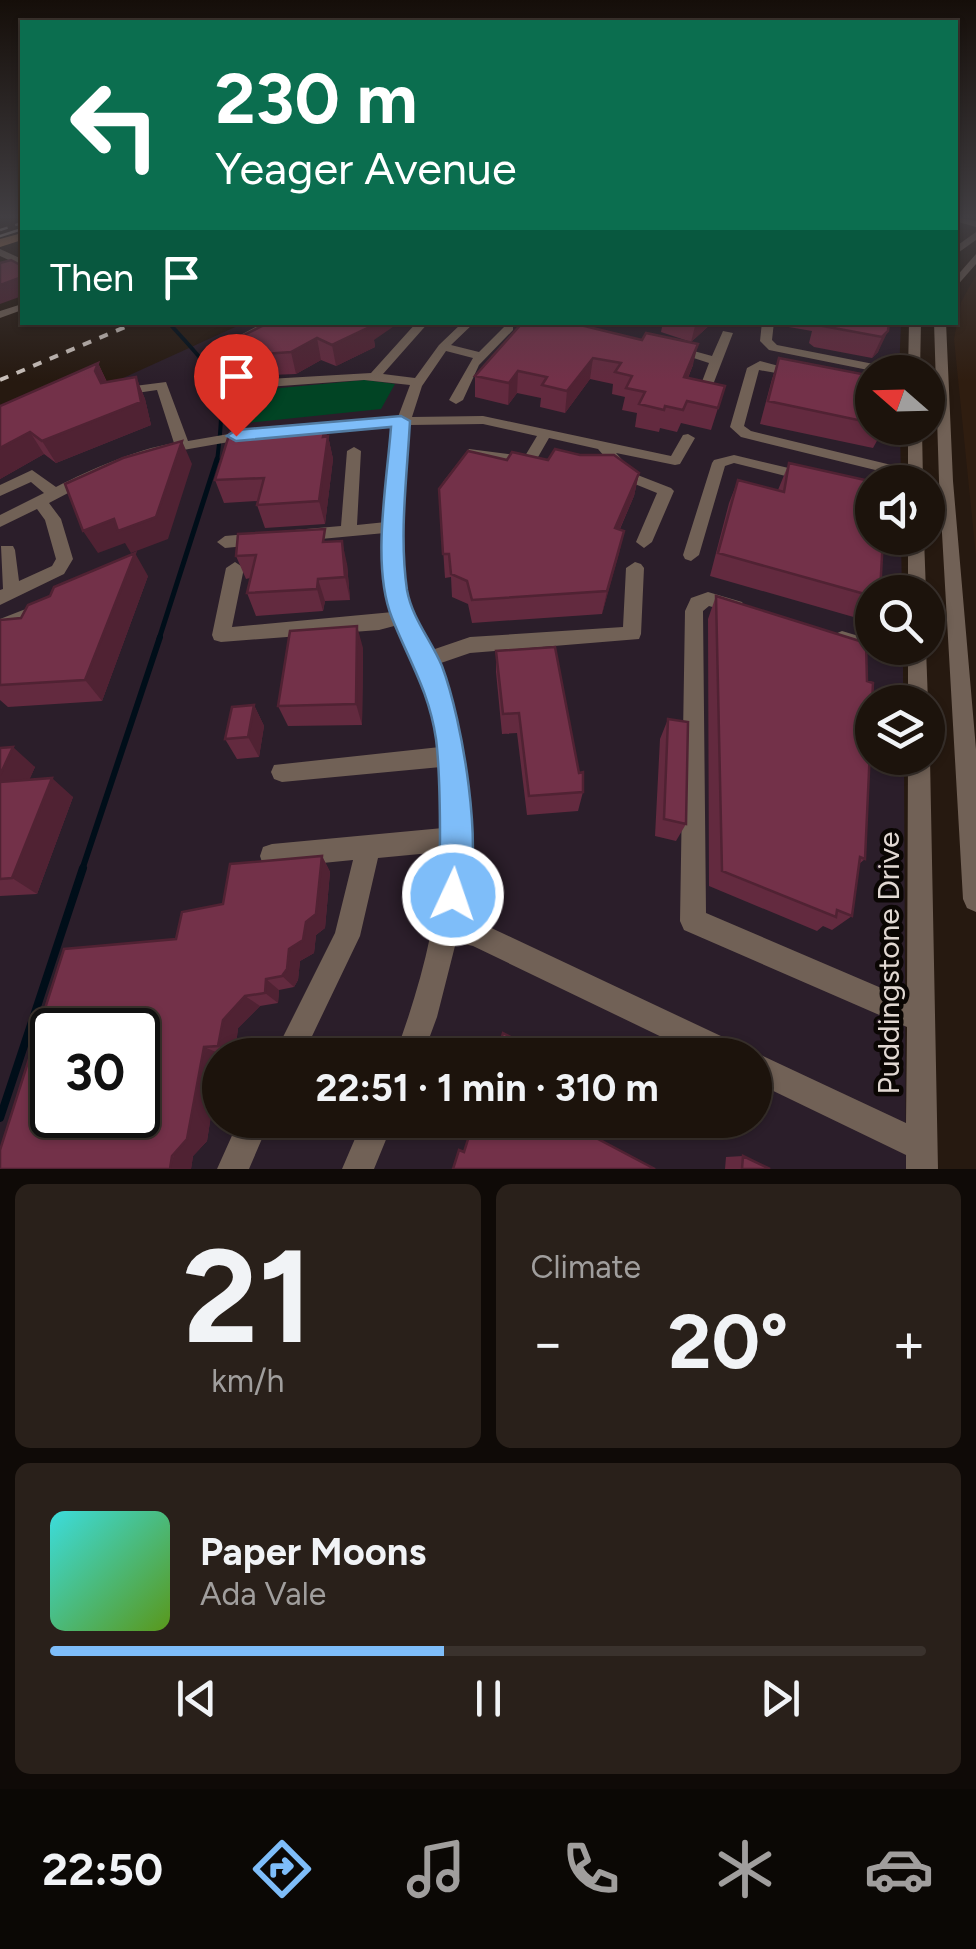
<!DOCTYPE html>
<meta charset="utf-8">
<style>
body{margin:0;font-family:Figtree,sans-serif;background:#29201a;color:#f1f3f6;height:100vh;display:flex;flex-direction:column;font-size:38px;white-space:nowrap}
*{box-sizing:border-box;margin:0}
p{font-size:32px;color:#a09e9d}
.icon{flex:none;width:55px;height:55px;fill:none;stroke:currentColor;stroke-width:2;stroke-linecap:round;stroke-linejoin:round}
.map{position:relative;height:1169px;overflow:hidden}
.panel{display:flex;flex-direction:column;gap:15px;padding:15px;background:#0f0a07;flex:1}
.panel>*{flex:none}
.guide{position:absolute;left:20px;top:20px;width:938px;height:305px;border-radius:0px;box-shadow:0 2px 8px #0004,0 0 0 2px #3a322d;background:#0b6e4f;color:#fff;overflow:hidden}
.needle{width:65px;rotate:290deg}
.buttons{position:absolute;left:855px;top:355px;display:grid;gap:20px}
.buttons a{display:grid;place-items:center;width:90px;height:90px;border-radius:50%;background:#1c130c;box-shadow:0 2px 8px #0004,0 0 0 2px #3a322d;font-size:50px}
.speed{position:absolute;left:30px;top:1008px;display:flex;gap:20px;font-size:50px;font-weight:700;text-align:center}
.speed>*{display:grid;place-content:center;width:130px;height:130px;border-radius:50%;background:#1c130c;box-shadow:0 2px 8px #0004,0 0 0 2px #3a322d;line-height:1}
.speed .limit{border:5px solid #111;border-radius:15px;background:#fff;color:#111}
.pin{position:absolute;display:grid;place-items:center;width:85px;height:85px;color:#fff;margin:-102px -42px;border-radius:50% 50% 50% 0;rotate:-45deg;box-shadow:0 0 10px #0007}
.pin .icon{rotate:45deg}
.me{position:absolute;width:110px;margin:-55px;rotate:3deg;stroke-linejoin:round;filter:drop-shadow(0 0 8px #0008)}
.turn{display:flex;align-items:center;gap:35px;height:210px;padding:0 30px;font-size:45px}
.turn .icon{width:130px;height:130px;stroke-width:2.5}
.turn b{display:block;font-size:70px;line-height:85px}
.then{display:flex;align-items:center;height:95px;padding:0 30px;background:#0003;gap:20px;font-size:38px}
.big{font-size:75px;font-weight:700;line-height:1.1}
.panel .card{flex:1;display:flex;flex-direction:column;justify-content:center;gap:15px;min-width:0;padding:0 35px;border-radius:15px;background:#29201a}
.panel .dial{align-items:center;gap:0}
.dial b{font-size:130px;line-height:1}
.song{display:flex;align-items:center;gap:30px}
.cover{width:120px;height:120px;border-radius:15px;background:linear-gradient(135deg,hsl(180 70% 55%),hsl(90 70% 35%))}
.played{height:10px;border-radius:5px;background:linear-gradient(90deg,#7ebdf9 45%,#3a322d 45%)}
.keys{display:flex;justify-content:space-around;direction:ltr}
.heat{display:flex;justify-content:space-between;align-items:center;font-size:55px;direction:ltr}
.panel .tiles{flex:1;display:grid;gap:15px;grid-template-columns:1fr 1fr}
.card:last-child{grid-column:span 2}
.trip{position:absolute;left:202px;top:1038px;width:570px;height:100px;border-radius:50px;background:#1c130c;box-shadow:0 2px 8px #0004,0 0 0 2px #3a322d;font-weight:700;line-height:100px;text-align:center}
.dock{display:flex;height:160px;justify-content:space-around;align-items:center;background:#0b0805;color:#a09e9d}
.dock .icon{width:70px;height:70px}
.dock .on{color:#7ebdf9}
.dock b{font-size:45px;color:#f1f3f6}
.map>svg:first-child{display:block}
.built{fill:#2f1d10}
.industrial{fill:#2b1e2a;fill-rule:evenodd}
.green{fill:#014424}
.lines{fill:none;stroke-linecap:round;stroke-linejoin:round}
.stream-far3{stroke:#000e19;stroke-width:4}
.stream-far2{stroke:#000e19;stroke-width:5}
.stream-far1{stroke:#000e19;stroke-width:6}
.stream{stroke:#000e19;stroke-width:8}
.minor{fill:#716156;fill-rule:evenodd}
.major{fill:#bd845a;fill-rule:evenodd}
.tram{stroke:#cac1bb;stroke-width:2.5}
.rail-far1{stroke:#cac1bb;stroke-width:2.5;stroke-dasharray:8 8;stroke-linecap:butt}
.rail{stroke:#cac1bb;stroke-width:4;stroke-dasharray:9 9;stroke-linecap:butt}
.wall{fill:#632a3f}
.shaded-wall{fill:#502233}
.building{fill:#733149;stroke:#502233;stroke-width:2.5;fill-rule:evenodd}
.route{fill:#7ebdf9;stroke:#527ba2;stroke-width:2.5}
.labels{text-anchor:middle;stroke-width:9;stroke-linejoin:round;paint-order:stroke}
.near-street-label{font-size:30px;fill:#e1d8d2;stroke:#0a0603}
</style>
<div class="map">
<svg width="976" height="1169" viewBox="0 0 976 1169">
<rect width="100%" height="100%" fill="#261910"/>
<path class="built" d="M976,275V557L954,339L961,302Z"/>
<path class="industrial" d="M244,323H901L899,372H872V428H900L901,482H872V538H901L902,592H872V648H903V702H872V758H904L906,1169H0V434ZM52,1030H138V1115H52ZM220,1055H755V1120H220Z"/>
<path class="green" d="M365,380L395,384L381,409L238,424L227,393Z"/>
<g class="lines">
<path class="stream-far3" d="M168,322C221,380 227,382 217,461"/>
<path class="stream-far2" d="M159,639L217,459"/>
<path class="stream-far1" d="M82,870L160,637"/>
<path class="stream" d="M0,1118L83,868"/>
<path class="minor" d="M955,217L976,221V227L955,221Z
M976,232V240L955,255V247Z
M0,249L22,259V266L0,256Z
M976,254V264L955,288V278Z
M22,304V310L0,318V311Z
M265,322H280L229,349L241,370L268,379L371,373L417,322H429L383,374L415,378L439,345L463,322H475L451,345L479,352L505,326H513V330L479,365L463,400L456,404L449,400L473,358L446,351L422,386L412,417L483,416L671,456L683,435L688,434L695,438L680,464L675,465L616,453L635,474L671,488L674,491L652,542L644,548L636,542L657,493L625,480L598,449L549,438L534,464L478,457L456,485L451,487L443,482L469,449L525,456L537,436L483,424L410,425C399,474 395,568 412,616C417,628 425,639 432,650L470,637L623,627L626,568L635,562L641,564L644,568L641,634L639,639L470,653L438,664C472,741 472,835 460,917L485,925L740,1045L744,1055H699L473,946L456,942L437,1017L423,1055H395C419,990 438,922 441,852L378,858L360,936L303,1055H274L335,933L353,860L272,868L263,865L260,856L263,847L272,844L443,828V823L441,767L282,782L274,779L271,772L274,765L440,747L439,743L426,682L398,625L379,630L221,642L214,640L212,635L226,568L235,562L244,568L232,627L393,612L386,580L385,533L225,548L217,542L225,536L341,526L347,451L354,447L361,451L357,525L386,522L390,460L396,426L246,439L166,453L91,481L49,503L61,519L73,559L64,574L0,605V590L3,589L1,546H13L15,550L19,581L52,566L56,559L45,520L37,509L0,527V515L44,493L31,482L0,496V485L32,470L56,487C92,469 134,450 174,443L157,390L116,396L111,395V389L166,382L188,441L246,431L398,417L410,385L364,380L267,387L232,376L216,348Z
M762,322H774L772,340L777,345L894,368L900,372H878L769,350L760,341Z
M909,322H921L920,372H908Z
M934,322H946L953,481L976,749V912L967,908L963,899L939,481Z
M723,331L733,333L709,395L708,398H698L697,395L709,363L666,349L672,345L712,356Z
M760,361L805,373L799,377L759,370L744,426L751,431L908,469V428H922L923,482H909L908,478L741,437L730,427L747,368Z
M734,455L814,474L816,477L809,482L734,463L725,466L699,555L691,561L685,559L683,555L712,463L714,460Z
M908,538H924L926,592H908Z
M136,566L145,572L142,576L0,634V619Z
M708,592L742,602L745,607L742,612L736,614L709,606L703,611L706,913L907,999L908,758H928V753L930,758L938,1169H906V1155L755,1082V1055H749L755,1052L765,1057L906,1123L907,1027L684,930L680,921L685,611L691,598Z
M842,631L872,640V648L907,650L908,648H926L928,702V703L908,702V666L835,644L833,639L835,634Z
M239,1120H270L249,1169H217Z
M363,1120H394L374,1169H342Z"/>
<path class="major" d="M22,233V240L0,247V239Z"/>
<path class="tram" d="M0,236L22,229"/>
<path class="rail-far1" d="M0,230L22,223
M132,324L137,322"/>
<path class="rail" d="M0,380L137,322"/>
</g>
<path class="wall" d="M270,322L374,340L375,347L336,366L321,360L296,374L270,375L241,361L234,340Z
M523,322L693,365L688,378L725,386L711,430L681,423L677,432L660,428L659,432L635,427L637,413L622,410L625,397L612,394L613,384L590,379L565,413L540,407L541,398L517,393L508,405L475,397V376Z
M649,322H713L691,342L661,332L662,327Z
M778,322H889L878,352L872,358L814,347L809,343L812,331L777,325Z
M779,358L872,376V428H884L873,448L760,424L772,379Z
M98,363L107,382L136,377L145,399L151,425L56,463L44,454L0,479V406Z
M325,428L327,437L328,436L333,459L325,524L265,528L257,505L258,501L224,503L215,480Z
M507,460H548L639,473L634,496L620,529L624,531L602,614L472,623L468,604L452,597L451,577L445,578L439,489Z
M789,463L872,592V607L864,620L710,576L729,503L738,480L778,490Z
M328,542L347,564L350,600L325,601L323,611L256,616L247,593L250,578L246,579L236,556Z
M148,576L102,701L8,707L0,700V620L21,618Z
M716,596L865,859L859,864L852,916L832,930L823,926L817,931L709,886L708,619Z
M363,648L362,725L288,726L278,706Z
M496,651L583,792L578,811L527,815L517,733L502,734L496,672Z
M254,705L264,726L259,757L237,759L225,739Z
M668,719L686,824L676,841L655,836L660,739Z
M0,748L35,767L29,780L73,797L37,894L0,896Z
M322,856L330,872L325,928L316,935L314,953L300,961L298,980L294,987L279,990L278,1003L260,1006L238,1028L235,1053L220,1055L207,1141L193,1156L191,1169H0L176,939L223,904Z
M743,1156L770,1169H725L726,1157Z"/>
<path class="shaded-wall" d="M22,277V296L0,304V285Z
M366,322H400L374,340L375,347L336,366L332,345Z
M696,322H713L691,342Z
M888,331L878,352L872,358L882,337Z
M317,338L321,360L296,374L291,352Z
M698,344L693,365L679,399L684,377Z
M593,358L590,379L565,413L567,391Z
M98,363L108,385L105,393L95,371Z
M518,371L517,393L508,405L509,383Z
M136,377L145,399L151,425L56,463L42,441Z
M325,428L328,442V436L333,459L325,524L319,501Z
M30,432L44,454L0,479V448Z
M182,441L192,464L168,539L131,553L125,543L98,553L83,531Z
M639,473L634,496L610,551L615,528Z
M624,531L619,554L602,614L607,591Z
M342,541L347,564L350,600L345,577Z
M135,553L148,576L102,701L85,680Z
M318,579L325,601L323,611L317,589Z
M357,626L363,648L362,725L356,704Z
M254,705L264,726L259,757L248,737Z
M13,747L35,767L20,801L0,785V775Z
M52,778L73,797L37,894L12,878Z
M322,856L330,872L325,928L316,935L314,953L300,961L298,980L294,987L282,976L289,949L306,922Z
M266,979L279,990L278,1003L265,993Z
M245,996L260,1006L238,1028L235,1053L218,1046L223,1020Z
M204,1047L221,1054L207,1141L193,1156L191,1169H170Z"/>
<path class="building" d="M11,260L22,266V277L0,285V263Z
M270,322H366L372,326L332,345L317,338L291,352L264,354L234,340Z
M523,322H568L642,340L646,333L698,344L684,377L725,386L718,408L687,401L683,410L665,406L664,410L639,404L645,392L626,388L632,376L615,372L621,363L593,358L567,391L542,385L547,377L518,371L509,383L475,376Z
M818,322H889L888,331L882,337L823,326Z
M779,358L872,376V423L768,401Z
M98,363L95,371L101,383L136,377L141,402L42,441L30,432L0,448V406Z
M325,428L323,437L328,436L319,501L257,505L264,478L215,480L230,432Z
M182,441L156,517L118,531L114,519L83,531L65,484L123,458Z
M555,449L580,455H614L639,473L615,528L624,531L607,591L472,600L467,581L451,574L449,554H443L439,489L468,451L507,460L512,452L548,460Z
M789,463L874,482H872V538H883L880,592H872V596L718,553L738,480L784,492Z
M325,529L323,542L342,541L345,577L318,579L317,589L247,593L256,555L236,556L238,534Z
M135,553L85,680L0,685V620L21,618L28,605L50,596L54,587Z
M716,596L866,643L867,681L873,683L865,859L860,857L852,916L837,910L836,917L722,871Z
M357,626L356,704L278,706L290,631Z
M555,647L579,773L583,772V792L529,796L519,713L503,714L496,651Z
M254,705L248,737L225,739L232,707Z
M668,719L688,722L686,824L664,819Z
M13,747L0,775V748Z
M52,778L12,878L0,879V782Z
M322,856L316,914L306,922L303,940L289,949L287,969L282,976L266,979L265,993L245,996L223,1020L218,1046L204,1047L187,1139L172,1156L170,1169H0V1150L64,949L176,939L182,912L223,904L230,864ZM52,1030H138V1115H52Z
M503,1033L546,1055H496Z
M474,1120H588L585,1132L655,1169H453L459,1150L464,1152Z
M743,1156L770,1169H742Z"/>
<linearGradient id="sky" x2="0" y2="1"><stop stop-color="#150e09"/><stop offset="0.57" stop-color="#413e42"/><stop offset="1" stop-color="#413e42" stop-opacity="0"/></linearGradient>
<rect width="976" height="381" fill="url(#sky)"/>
<path class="route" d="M401,416L410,421C407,476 399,535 407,590C412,618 431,640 442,666C462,719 486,854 464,907L453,912L441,907C433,886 440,861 440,839C440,807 440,771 436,739C429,691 409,661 392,618C371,566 387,482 391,427L236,441L227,436L236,430Z"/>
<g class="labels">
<g class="near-street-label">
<text transform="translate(889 963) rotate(-90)" y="10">Puddingstone Drive</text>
</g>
</g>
</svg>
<div class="buttons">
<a><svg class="needle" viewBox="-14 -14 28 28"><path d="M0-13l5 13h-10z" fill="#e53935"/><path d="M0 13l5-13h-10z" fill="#a09e9d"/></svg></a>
<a><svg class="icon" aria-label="sound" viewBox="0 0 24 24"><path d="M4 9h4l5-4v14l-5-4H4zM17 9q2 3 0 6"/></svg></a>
<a><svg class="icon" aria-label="search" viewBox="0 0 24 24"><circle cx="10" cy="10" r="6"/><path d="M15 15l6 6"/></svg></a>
<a><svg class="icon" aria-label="layers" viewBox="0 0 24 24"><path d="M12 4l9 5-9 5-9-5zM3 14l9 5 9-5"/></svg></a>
</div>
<div class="speed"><div class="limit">30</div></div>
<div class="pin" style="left:236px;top:436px;background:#d93025"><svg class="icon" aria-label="arrive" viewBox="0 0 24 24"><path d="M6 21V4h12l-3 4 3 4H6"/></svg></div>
<svg class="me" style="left:453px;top:895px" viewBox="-20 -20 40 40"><circle r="17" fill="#7ebdf9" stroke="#fff" stroke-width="3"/><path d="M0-11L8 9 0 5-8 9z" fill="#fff"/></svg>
<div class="trip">22:51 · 1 min · 310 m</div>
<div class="guide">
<div class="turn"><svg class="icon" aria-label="left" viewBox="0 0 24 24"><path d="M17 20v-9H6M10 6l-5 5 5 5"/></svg><div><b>230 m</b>Yeager Avenue</div></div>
<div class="then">Then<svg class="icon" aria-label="arrive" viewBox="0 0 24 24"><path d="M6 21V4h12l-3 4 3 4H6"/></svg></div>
</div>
</div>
<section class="panel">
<div class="tiles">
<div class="card dial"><b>21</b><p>km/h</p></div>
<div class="card"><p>Climate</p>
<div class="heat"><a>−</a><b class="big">20°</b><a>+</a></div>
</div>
<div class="card">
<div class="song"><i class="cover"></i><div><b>Paper Moons</b><p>Ada Vale</p></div></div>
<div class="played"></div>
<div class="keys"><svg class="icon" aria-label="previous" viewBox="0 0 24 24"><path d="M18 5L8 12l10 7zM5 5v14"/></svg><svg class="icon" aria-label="pause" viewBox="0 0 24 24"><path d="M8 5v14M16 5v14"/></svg><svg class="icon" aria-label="next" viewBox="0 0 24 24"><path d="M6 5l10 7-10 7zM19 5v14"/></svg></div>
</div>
</div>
</section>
<nav class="dock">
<b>22:50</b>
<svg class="icon on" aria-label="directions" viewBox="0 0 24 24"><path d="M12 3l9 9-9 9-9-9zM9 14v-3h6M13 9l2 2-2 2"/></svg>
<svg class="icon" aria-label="music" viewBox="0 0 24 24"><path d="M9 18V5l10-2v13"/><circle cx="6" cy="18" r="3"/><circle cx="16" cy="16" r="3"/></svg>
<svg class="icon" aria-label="phone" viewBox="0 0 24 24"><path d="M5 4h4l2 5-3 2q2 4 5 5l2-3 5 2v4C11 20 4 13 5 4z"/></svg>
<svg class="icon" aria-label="climate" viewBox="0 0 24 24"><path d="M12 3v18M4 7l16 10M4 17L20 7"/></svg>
<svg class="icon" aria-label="car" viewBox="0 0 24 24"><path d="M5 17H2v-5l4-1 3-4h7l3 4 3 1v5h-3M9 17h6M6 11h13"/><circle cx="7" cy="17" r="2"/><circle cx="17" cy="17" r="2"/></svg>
</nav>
